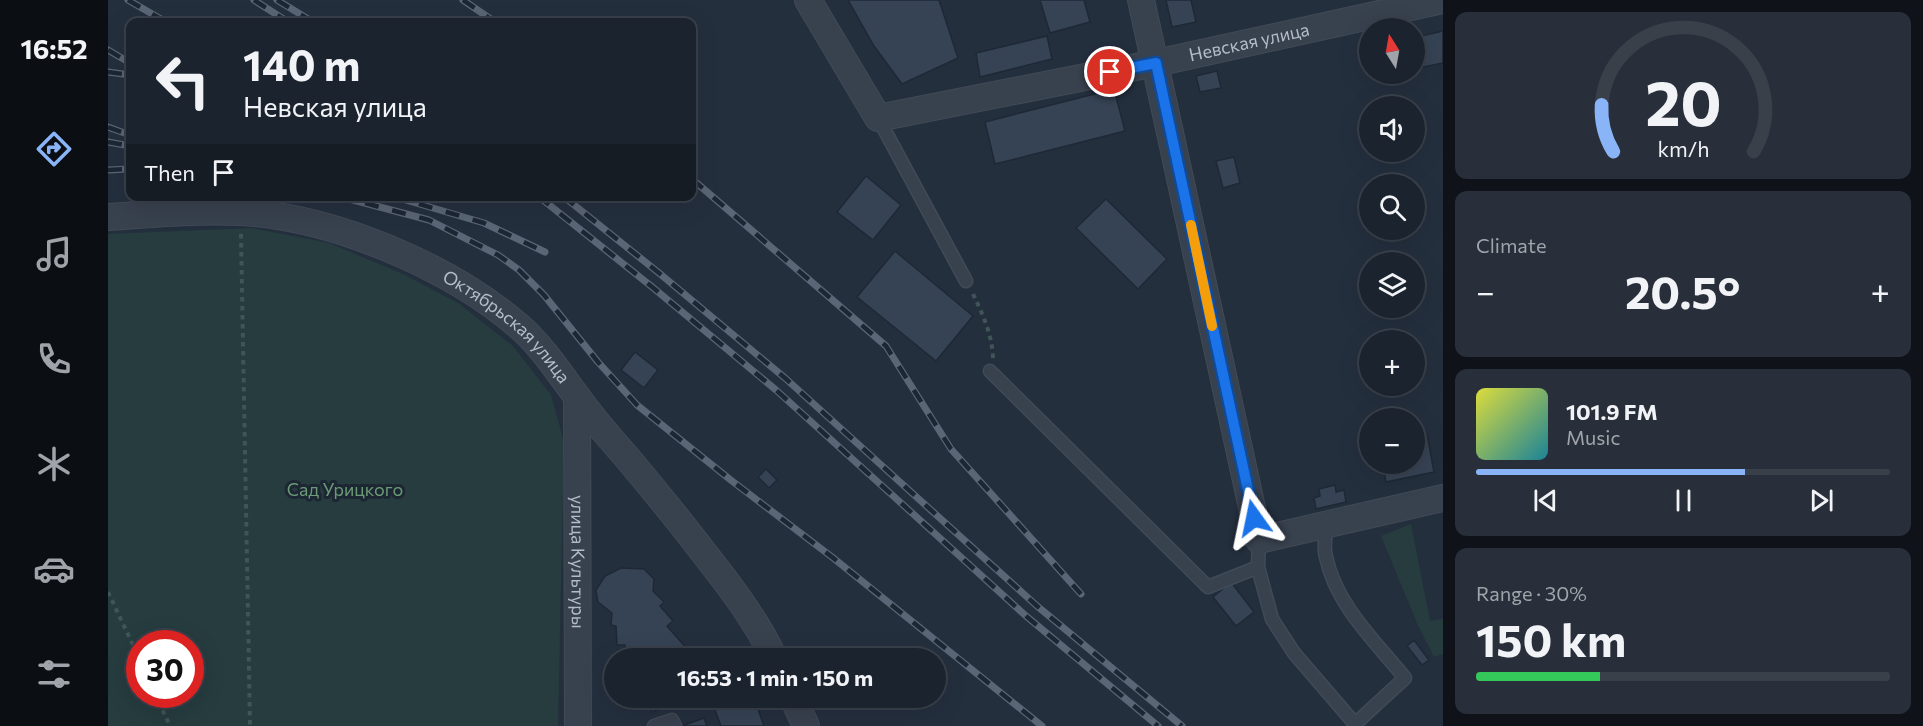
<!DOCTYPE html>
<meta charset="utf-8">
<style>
body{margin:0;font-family:Commissioner,sans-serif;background:#282f3a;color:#f1f3f6;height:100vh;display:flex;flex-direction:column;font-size:22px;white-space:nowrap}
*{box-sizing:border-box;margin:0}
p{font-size:20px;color:#a0a4aa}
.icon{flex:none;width:33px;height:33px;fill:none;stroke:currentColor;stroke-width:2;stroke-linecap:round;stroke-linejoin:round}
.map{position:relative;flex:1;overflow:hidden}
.panel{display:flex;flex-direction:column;gap:12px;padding:12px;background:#0f1319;width:480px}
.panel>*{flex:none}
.hud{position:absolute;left:18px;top:18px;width:570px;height:183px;border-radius:12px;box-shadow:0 6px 24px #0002,0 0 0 2px #39404a;background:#1b232e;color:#f1f3f6;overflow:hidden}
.needle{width:39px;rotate:349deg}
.controls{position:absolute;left:1251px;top:18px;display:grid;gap:12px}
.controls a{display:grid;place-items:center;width:66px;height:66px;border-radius:50%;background:#1b232e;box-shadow:0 6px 24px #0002,0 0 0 2px #39404a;font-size:30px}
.speed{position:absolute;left:18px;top:630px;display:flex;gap:12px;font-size:30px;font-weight:700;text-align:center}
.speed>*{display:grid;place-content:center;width:78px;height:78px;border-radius:50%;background:#1b232e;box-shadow:0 6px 24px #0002,0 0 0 2px #39404a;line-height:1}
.speed .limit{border:9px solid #d22;background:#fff;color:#111}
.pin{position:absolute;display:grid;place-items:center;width:51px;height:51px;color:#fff;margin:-26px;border:3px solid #fff;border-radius:50%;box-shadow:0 2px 6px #0007}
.me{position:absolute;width:66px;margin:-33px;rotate:348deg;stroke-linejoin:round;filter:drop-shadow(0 0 4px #0008)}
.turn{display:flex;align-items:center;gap:21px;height:126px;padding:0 18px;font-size:27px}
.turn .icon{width:78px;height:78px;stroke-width:2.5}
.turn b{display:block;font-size:42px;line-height:51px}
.then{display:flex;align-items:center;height:57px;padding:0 18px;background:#0003;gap:12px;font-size:22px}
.big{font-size:45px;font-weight:700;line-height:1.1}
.panel .card{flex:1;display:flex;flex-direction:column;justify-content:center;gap:9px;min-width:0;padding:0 21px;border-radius:12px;background:#282f3a}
.panel .dial{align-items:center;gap:0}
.dial svg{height:156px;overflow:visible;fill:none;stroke:#39404a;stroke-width:7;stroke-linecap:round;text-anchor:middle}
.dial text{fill:#f1f3f6;stroke:none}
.song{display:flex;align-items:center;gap:18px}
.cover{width:72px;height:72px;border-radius:9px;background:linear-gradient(135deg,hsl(60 70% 55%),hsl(190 70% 35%))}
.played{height:6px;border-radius:3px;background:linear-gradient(90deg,#8ab4f8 65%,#39404a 65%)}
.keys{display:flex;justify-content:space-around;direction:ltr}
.heat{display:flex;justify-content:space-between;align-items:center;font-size:33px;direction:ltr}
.charge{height:9px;border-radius:4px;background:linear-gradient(90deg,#34c759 30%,#39404a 0)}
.trip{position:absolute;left:496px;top:648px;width:342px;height:60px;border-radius:30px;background:#1b232e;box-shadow:0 6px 24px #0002,0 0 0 2px #39404a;font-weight:700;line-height:60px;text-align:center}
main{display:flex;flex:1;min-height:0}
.tab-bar{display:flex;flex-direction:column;width:108px;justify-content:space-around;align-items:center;background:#0b0e12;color:#a0a4aa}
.tab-bar .icon{width:42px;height:42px}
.tab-bar .on{color:#8ab4f8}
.tab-bar b{font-size:27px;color:#f1f3f6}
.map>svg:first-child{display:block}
.green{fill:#263c3f;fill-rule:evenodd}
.building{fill:#364354;stroke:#1f2835;stroke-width:1.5}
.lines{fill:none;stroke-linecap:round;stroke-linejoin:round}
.service-casing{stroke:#414a57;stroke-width:15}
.minor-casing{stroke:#414a57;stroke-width:28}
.path{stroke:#3f5557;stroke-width:4;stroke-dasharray:4.5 4.5;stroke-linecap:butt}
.service{stroke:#38414e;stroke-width:12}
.minor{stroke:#38414e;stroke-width:26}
.rail-casing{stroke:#5a6575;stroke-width:7}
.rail{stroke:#1d2633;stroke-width:4.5;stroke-dasharray:14;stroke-linecap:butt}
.route-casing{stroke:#114b97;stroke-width:15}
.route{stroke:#1a73e8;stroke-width:10}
.slow{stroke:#f59e0b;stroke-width:10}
.labels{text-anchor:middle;stroke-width:6;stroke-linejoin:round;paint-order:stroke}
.street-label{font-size:18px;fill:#b4bcc9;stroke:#1d2633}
.park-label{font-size:18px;fill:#6b9a76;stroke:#1d2633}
</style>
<main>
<nav class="tab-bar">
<b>16:52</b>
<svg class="icon on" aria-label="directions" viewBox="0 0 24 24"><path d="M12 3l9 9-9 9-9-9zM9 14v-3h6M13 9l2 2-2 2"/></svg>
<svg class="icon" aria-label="music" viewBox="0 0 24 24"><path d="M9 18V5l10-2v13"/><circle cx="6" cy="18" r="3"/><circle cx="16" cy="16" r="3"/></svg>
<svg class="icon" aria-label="phone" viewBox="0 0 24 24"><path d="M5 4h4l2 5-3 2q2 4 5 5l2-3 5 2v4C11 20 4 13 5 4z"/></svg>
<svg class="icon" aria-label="climate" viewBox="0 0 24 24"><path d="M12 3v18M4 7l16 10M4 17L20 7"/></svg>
<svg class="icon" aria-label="car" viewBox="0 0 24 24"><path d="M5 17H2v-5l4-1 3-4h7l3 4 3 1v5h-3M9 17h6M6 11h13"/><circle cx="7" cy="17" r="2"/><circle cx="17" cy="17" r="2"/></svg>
<svg class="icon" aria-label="filters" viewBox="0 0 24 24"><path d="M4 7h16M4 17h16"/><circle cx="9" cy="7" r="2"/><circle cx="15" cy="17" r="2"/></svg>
</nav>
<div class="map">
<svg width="1335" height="726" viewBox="0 0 1335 726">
<rect width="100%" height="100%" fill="#242f3e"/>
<path class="green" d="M144,228L221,243L295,274L350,303L405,346L443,395L456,442L450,726H0V234ZM32,644H82V694H32Z
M1303,524L1322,621L1335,619V654L1326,657L1309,623L1273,536Z"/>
<path class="building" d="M740,0H831L850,58L794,84L766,46Z
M932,0H976L982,22L942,33Z
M1058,0H1083L1088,22L1064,27Z
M1335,31V63L1315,67L1309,37Z
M939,36L944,59L872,77L868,53Z
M1109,71L1113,88L1092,92L1088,76Z
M1006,89L1017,131L887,164L877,122Z
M1126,157L1132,183L1115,188L1108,161Z
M758,176L793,205L765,240L729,212Z
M998,199L1059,259L1030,289L968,228Z
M787,251L865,316L828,361L749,297Z
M527,352L550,370L536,388L513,370Z
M1319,434L1326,472L1278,482L1275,464H1306V437Z
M658,469L669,480L661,488L650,477Z
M1227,485L1228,492L1236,490L1238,502L1208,509L1206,498L1212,496L1211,489Z
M513,568L536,569L546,579L545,591L556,602L552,606L565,621L559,626L581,651L574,658H516L517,645H509L508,626L503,625L504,613L490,602L488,590L497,576Z
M1123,582L1146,612L1128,626L1105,597Z
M1306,640L1321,660L1314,665L1299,646Z
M537,698H579L544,712Z
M617,698H646L656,726H613L604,702Z
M596,718L599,726H574Z"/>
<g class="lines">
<g class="service-casing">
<path id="service" d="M770,118L858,281
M882,371L1100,587L1150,567
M1151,540L1150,567L1164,619L1186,653L1247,724L1297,678C1267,641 1228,605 1218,557C1215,547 1218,535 1218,524
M546,726L564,720L567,726"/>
</g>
<g class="minor-casing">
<g id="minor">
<path id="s1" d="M700,0L770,118L1048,63L1335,0"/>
<path d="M1033,0L1151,540L1335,498"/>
<path id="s2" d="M0,217C44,214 88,210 132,212C225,217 342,266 413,328C434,347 450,371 467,394C482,415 499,435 516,454C543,486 570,519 596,553C622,586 648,620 666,658"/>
<path id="s3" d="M469,397L470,726"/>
<path d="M685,698L698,726"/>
</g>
</g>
<path class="path" d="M133,234L142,726
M865,294C875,315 884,334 885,358
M0,592L32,660
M47,694L62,726"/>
<use href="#service" class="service"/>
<use href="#minor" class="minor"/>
<g class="rail-casing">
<path id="rail" d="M20,0L58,22
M146,0L180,22
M169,0L205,22
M355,0L387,22
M0,50L22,63
M0,72L22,75
M0,127L22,135
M0,142L22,146
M0,170L22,169
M584,179L778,346L843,449L973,594
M230,196L321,220L390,255L411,270L436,295L490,362L529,405L624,481L724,557L934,726
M284,196L376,223L437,252
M430,196L543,286L668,390L918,616L1050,726
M455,196L551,273L677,378L929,606L1074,726"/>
</g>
<use href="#rail" class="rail"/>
</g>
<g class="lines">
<g class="route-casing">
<path id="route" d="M1002,72L1048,63L1146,518"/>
</g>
<use href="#route" class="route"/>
<path class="slow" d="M1083,225L1104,326"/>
</g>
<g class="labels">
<g class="street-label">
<text dy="6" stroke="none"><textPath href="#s1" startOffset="516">Невская улица</textPath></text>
<text dy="6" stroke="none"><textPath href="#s2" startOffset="429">Октябрьская улица</textPath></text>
<text dy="6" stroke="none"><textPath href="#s3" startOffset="165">улица Культуры</textPath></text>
</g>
<g class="park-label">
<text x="237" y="496">Сад Урицкого</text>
</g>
</g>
</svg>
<div class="controls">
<a><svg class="needle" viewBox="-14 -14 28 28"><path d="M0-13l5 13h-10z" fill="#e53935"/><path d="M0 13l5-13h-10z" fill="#a0a4aa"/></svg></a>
<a><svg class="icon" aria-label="sound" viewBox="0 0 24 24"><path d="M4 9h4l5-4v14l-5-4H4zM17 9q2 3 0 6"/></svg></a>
<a><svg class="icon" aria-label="search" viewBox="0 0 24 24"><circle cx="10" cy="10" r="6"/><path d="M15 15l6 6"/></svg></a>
<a><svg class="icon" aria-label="layers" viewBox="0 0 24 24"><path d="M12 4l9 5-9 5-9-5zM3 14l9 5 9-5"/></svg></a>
<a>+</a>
<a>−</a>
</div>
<div class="speed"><div class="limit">30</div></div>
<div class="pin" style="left:1002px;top:72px;background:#d93025"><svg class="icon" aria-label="arrive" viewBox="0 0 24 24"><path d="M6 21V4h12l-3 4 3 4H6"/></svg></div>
<svg class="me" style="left:1146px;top:518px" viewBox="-20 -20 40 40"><path d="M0-17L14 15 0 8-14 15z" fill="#1a73e8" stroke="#fff" stroke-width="4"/></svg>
<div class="trip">16:53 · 1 min · 150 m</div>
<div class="hud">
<div class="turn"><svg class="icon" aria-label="left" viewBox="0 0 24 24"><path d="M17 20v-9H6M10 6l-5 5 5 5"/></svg><div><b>140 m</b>Невская улица</div></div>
<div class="then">Then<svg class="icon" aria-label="arrive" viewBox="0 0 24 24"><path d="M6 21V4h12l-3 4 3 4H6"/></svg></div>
</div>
</div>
<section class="panel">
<div class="card dial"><svg viewBox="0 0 100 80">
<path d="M14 69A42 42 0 1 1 86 69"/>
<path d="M14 69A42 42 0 0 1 8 45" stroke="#8ab4f8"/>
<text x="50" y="56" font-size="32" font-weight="700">20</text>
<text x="50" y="72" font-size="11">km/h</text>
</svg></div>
<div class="card"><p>Climate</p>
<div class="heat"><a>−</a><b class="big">20.5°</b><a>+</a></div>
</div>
<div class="card">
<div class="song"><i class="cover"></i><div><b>101.9 FM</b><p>Music</p></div></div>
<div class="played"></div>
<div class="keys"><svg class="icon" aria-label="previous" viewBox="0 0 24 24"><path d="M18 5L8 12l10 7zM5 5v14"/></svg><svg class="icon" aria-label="pause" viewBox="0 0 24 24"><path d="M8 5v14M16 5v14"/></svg><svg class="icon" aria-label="next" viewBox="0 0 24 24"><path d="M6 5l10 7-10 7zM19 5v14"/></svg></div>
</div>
<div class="card"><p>Range · 30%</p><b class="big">150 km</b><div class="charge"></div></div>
</section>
</main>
